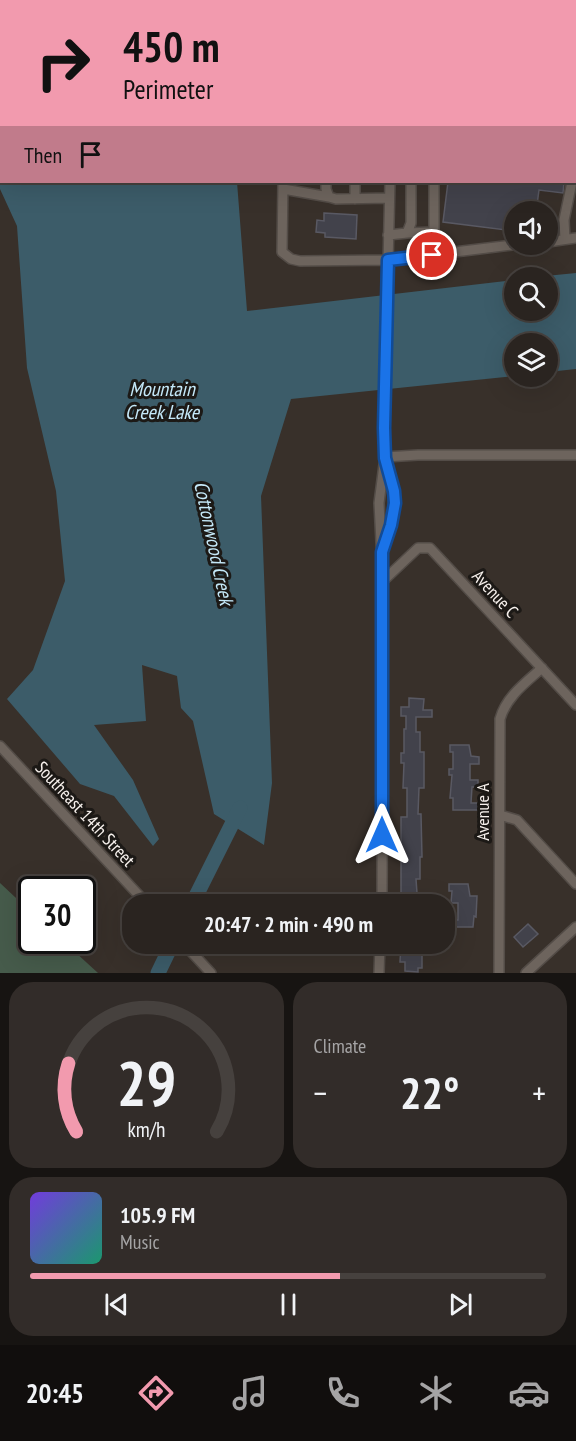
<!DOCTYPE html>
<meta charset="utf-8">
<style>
body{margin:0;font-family:"PT Sans Narrow",sans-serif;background:#322c29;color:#f1f3f6;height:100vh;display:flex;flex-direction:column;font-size:22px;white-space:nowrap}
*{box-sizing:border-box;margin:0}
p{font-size:20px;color:#a5a4a5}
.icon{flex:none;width:33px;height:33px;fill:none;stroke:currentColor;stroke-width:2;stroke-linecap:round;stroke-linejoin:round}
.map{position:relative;height:973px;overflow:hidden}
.panel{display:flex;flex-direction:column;gap:9px;padding:9px;background:#171412;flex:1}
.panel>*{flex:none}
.hud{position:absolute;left:0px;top:0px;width:576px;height:183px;box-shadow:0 6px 24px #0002,0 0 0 2px #46413e;background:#f29aae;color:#111;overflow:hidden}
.controls{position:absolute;left:504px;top:201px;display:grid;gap:12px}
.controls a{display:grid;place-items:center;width:54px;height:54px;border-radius:50%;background:#2a2420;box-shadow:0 6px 24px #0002,0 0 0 2px #46413e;font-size:30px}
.speed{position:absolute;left:18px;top:876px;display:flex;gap:12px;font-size:30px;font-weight:700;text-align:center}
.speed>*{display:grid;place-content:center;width:78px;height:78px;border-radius:50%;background:#2a2420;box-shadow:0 6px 24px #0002,0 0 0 2px #46413e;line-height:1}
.speed .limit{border:3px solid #111;border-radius:9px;background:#fff;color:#111}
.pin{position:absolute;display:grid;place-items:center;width:51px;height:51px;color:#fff;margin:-26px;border:3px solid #fff;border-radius:50%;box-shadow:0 2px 6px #0007}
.me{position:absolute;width:66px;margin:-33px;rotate:0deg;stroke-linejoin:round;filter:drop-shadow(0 0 4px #0008)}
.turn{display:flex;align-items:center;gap:21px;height:126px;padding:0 24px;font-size:27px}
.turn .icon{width:78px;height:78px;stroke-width:2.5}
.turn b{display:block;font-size:42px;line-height:51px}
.then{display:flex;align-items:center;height:57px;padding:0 24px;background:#0003;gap:12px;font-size:22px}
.big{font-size:45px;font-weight:800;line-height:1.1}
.panel .widget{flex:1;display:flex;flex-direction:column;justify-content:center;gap:9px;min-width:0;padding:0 21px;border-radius:24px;background:#322c29}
.panel .dial{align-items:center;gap:0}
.dial svg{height:156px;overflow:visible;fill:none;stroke:#46413e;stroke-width:7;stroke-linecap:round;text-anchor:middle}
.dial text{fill:#f1f3f6;stroke:none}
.song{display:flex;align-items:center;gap:18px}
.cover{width:72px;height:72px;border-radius:9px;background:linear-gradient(135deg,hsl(260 70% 55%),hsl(160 70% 35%))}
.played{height:6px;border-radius:3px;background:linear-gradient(90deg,#f29aae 60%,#46413e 60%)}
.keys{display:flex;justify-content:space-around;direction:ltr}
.heat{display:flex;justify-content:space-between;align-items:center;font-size:33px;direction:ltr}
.panel .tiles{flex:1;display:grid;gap:9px;grid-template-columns:1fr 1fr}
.widget:last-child{grid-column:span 2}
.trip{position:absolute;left:122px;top:894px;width:333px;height:60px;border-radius:24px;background:#2a2420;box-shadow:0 6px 24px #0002,0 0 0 2px #46413e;font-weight:800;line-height:60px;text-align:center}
.menu{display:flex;height:96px;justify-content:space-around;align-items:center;background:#110e0d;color:#a5a4a5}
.menu .icon{width:42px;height:42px}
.menu .active{color:#f29aae}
.menu b{font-size:27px;color:#f1f3f6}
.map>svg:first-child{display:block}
.green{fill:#465b4b}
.water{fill:#3c5c69}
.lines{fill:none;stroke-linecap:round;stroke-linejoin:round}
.river{stroke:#3c5c69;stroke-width:15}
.taxiway{stroke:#867f7a;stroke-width:22}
.building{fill:#42424b;stroke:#595963;stroke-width:1.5}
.minor-casing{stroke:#534c47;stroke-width:12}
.minor{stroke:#6d645d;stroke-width:9}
.route-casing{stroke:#114b97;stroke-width:15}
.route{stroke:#1a73e8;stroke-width:10}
.labels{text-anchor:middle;stroke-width:6;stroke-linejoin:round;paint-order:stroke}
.street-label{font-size:18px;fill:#f7f1ed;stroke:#1c1916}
.water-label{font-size:20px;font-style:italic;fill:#c5e9f9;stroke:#1c1916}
</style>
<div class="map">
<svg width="576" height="973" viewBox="0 0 576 973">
<rect width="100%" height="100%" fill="#38302a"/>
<path class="green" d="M0,883L31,912L32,940L63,941L98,973H0Z"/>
<path class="water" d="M0,0H259L2,2V182H237L247,311L514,280V310H548V278L536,277L576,273V369L548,372V344H514V376L291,399L261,496L272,783L264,845L214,814L193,721L181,708L177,676L142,665L146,721L94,725L133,780L159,839L153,846L114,796L80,784L7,699L33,670L65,581L56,491L27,368L17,226L0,189Z"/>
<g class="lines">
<path class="river" d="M192,904L240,808
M158,973L172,944"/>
<path class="taxiway" d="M546,2V0
M574,21H576
M574,128H576"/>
</g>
<path class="building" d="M448,182H564L563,193L539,190L536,212H514V227L506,226V230L443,222Z
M324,213L357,215L356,239L325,237V233L316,232L317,220L324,221Z
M409,698L424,699L423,710H432V717H416V732H420V752H424V788H419L418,814H421L422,857H420V879H416L417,893L414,894V904H401V817H407V788H403L404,763H401V753H404V729H406V716H401V707H409Z
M450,745H469L471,756L479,757V764H470V780H478V787H472L471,803H479V810H453V798H450L452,775H449V769H453V752H450Z
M449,884H468L470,896H477L476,917L474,916L473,927H452V920H458V903H451L452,891H449Z
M528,924L538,934L523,947L514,937Z
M401,944H422V968H418V972L405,971V962H400Z"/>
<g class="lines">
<g class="minor-casing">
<path id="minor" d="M395,2V0
M574,165L576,156
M283,182L282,252L291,259L300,261L388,260L521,244
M326,182V189L329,197L336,199L389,198
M283,189L329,197
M355,199V182
M407,233L434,232V182
M388,235L407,233L411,223V182
M565,239L564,220L572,182
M548,242L576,238
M385,457L418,455H576
M384,545C396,511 396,498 387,463
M383,581L418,548H430L576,705
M0,746L147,904
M500,815L517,820L576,884
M382,904L383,581L379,503L385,457L384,428L390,182
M184,944L211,973
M379,973L380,944
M499,973L500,719C506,697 525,683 542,668
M526,973L576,927"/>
</g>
<use href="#minor" class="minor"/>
</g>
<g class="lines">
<g class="route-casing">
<path id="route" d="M382,835V552L391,525L395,503L394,491L385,458L384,428L388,260L432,255"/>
</g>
<use href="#route" class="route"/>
</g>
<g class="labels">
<g class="street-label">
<text transform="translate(495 594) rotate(47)" y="6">Avenue C</text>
<text transform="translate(483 812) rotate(-90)" y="6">Avenue A</text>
<text transform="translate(85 814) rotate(47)" y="6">Southeast 14th Street</text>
</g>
<g class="water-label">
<text x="162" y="396">Mountain<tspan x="162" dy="23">Creek Lake</tspan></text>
<text transform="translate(214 543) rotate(78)" y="7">Cottonwood Creek</text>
</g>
</g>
</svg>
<div class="controls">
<a><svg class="icon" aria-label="sound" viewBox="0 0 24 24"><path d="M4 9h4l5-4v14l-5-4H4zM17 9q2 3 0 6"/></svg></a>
<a><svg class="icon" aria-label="search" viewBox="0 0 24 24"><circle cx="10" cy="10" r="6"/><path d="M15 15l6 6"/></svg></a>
<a><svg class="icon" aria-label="layers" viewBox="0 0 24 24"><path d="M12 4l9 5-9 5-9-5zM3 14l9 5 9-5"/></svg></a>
</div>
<div class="speed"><div class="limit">30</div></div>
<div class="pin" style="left:432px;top:255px;background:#d93025"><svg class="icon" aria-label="arrive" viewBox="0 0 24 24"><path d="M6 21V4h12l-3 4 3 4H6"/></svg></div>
<svg class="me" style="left:382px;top:835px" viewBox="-20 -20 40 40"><path d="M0-17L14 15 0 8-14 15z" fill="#1a73e8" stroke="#fff" stroke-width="4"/></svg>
<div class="trip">20:47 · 2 min · 490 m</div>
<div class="hud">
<div class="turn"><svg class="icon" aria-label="right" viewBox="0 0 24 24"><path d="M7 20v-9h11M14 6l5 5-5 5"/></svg><div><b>450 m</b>Perimeter</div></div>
<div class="then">Then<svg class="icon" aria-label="arrive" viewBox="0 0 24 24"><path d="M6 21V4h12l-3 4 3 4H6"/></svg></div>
</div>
</div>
<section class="panel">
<div class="tiles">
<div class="widget dial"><svg viewBox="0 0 100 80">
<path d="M14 69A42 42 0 1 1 86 69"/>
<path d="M14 69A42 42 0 0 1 10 34" stroke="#f29aae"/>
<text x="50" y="56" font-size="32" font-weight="700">29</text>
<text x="50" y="72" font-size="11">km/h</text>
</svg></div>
<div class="widget"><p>Climate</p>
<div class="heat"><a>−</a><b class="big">22°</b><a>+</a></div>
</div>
<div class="widget">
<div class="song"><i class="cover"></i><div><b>105.9 FM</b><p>Music</p></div></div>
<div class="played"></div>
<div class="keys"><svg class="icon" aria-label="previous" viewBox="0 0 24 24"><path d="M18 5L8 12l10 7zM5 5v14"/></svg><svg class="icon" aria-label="pause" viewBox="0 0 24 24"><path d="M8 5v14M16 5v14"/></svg><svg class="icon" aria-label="next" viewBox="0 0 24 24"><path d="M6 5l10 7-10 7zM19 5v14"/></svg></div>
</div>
</div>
</section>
<nav class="menu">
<b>20:45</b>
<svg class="icon active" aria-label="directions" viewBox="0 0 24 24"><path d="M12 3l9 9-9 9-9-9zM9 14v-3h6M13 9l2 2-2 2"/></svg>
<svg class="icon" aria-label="music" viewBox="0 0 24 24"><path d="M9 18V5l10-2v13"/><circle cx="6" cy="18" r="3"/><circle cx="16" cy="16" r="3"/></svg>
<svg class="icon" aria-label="phone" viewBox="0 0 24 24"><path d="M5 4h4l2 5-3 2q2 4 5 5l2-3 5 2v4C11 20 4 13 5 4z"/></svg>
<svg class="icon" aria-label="climate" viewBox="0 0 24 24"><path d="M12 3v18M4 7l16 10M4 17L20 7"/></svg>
<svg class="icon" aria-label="car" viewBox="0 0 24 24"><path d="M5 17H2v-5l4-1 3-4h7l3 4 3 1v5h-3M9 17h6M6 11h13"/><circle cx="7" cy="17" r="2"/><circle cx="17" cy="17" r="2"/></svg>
</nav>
